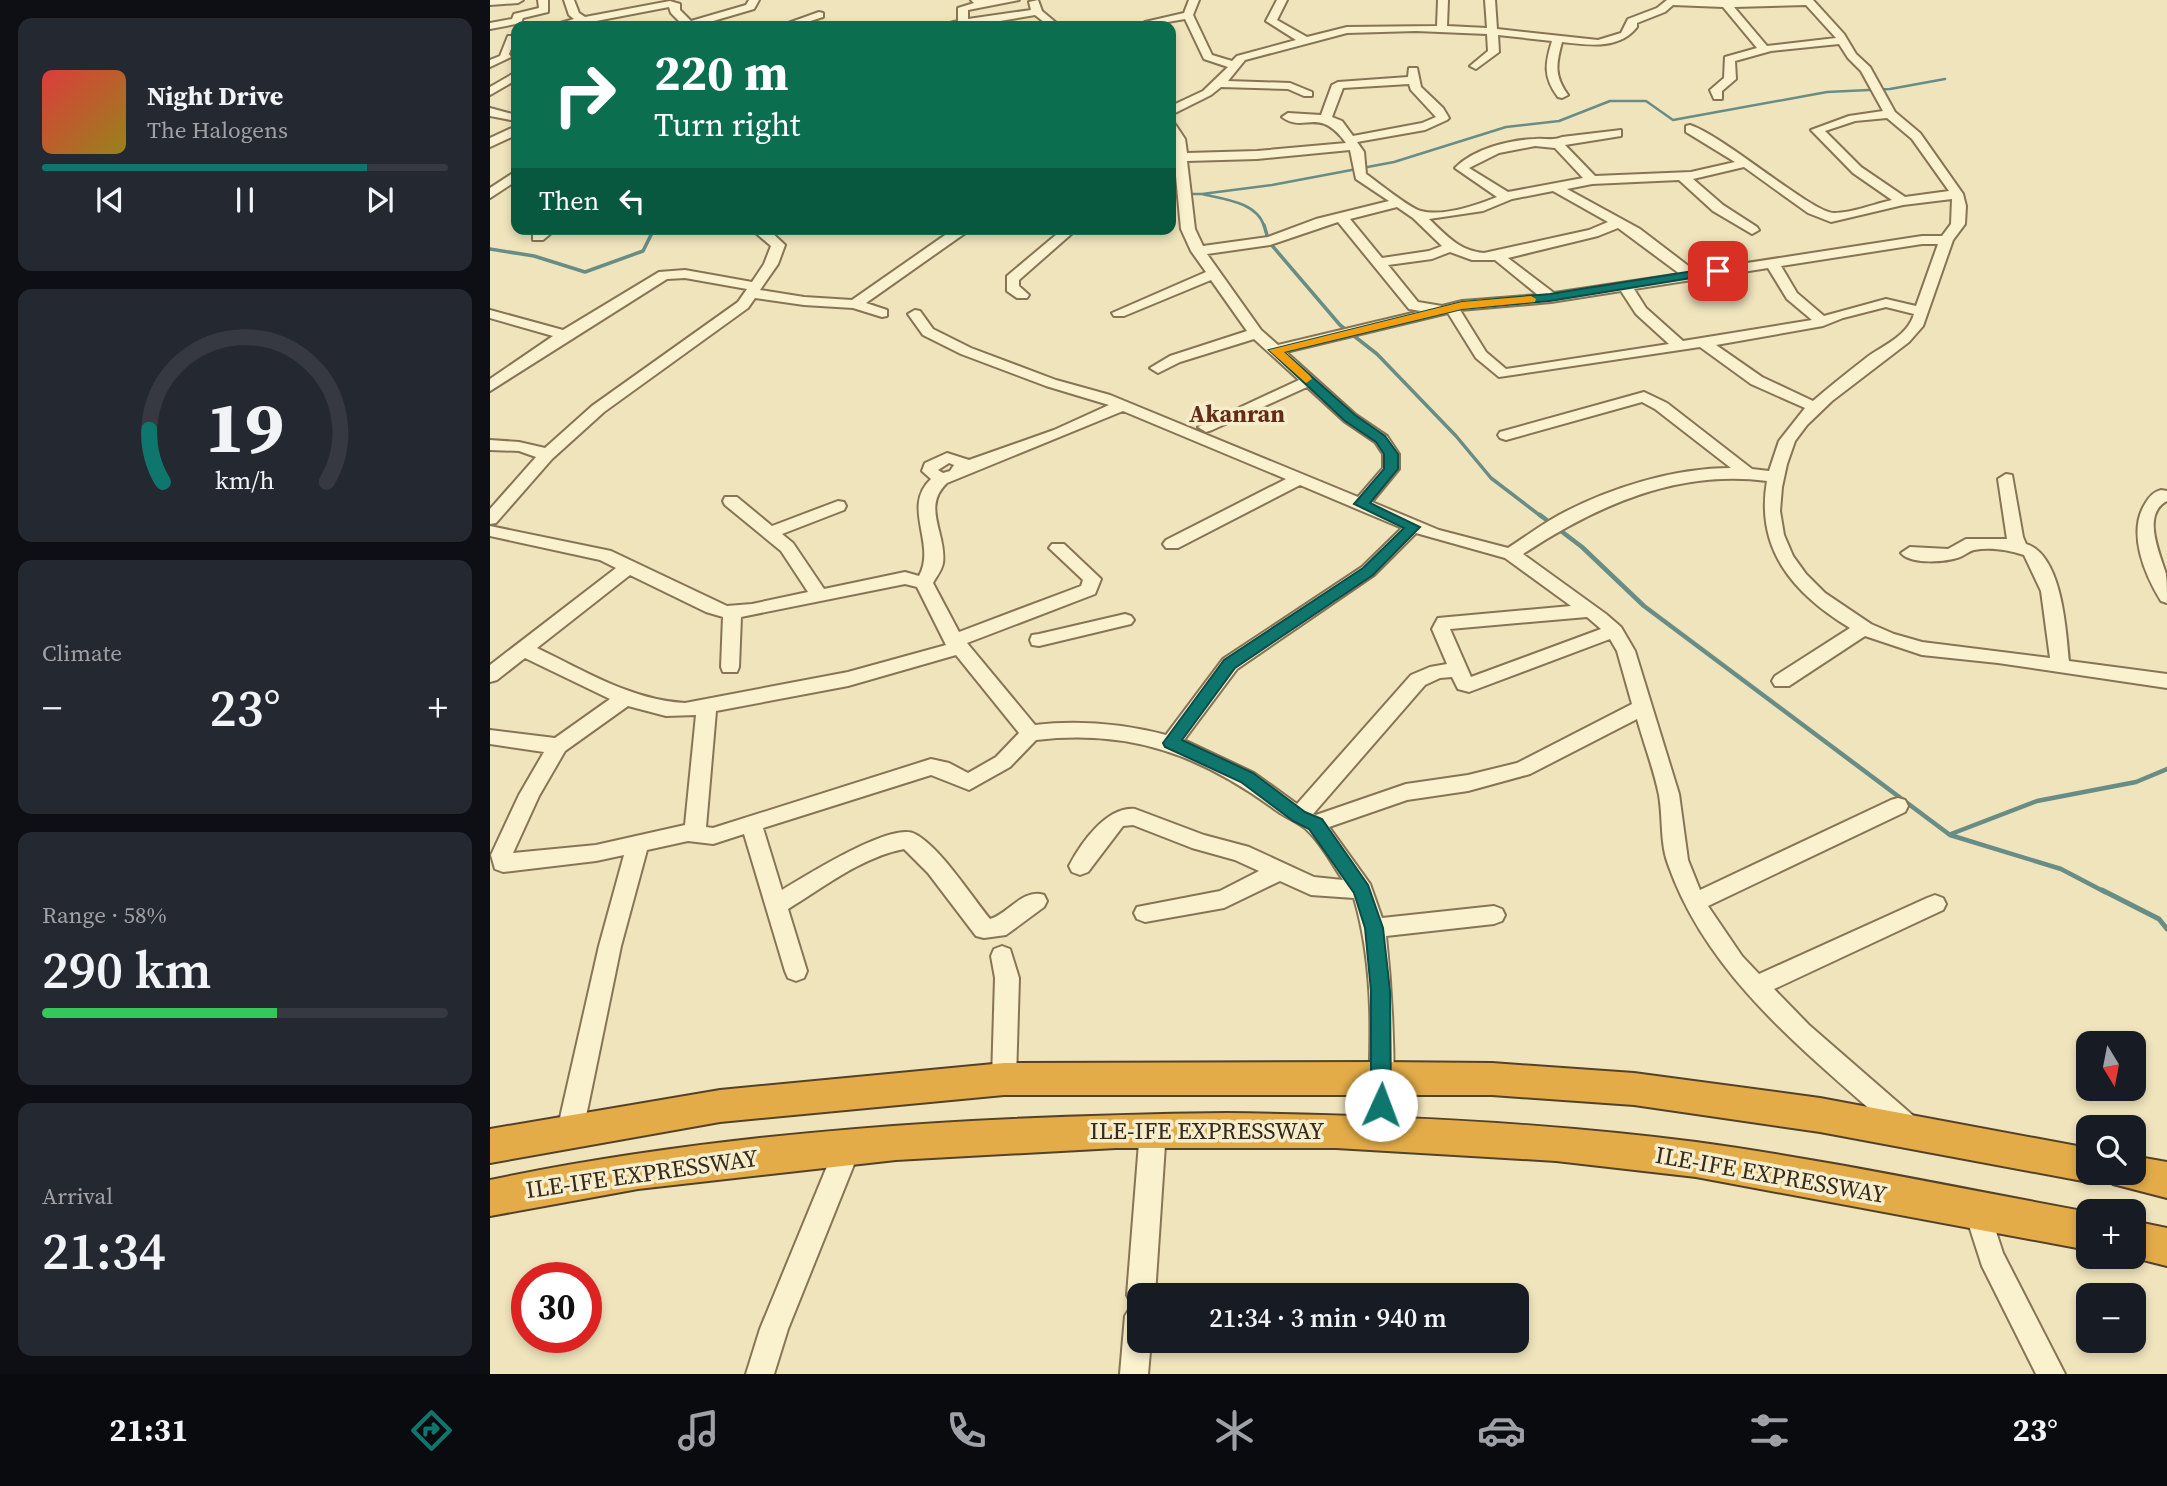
<!DOCTYPE html>
<meta charset="utf-8">
<style>
body{margin:0;font-family:"Source Serif 4",serif;background:#242831;color:#f1f3f6;height:100vh;display:flex;flex-direction:column;font-size:26px;white-space:nowrap}
*{box-sizing:border-box;margin:0}
p{font-size:23px;color:#9ea1a6}
.icon{flex:none;width:38px;height:38px;fill:none;stroke:currentColor;stroke-width:2;stroke-linecap:round;stroke-linejoin:round}
.map{position:relative;flex:1;overflow:hidden}
.sheet{display:flex;flex-direction:column;gap:18px;padding:18px;background:#0d0f14;width:490px}
.sheet>*{flex:none}
.hud{position:absolute;left:21px;top:21px;width:665px;height:214px;border-radius:14px;box-shadow:0 4px 10px #0003;background:#0b6e4f;color:#fff;overflow:hidden}
.needle{width:46px;rotate:170deg}
.controls{position:absolute;left:1586px;top:1031px;display:grid;gap:14px}
.controls a{display:grid;place-items:center;width:70px;height:70px;border-radius:14px;background:#171b24;box-shadow:0 4px 10px #0003;font-size:35px}
.speed{position:absolute;left:21px;top:1262px;display:flex;gap:14px;font-size:35px;font-weight:700;text-align:center}
.speed>*{display:grid;place-content:center;width:91px;height:91px;border-radius:50%;background:#171b24;box-shadow:0 4px 10px #0003;line-height:1}
.speed .limit{border:10px solid #d22;background:#fff;color:#111}
.pin{position:absolute;display:grid;place-items:center;width:60px;height:60px;color:#fff;margin:-30px;border-radius:14px;box-shadow:0 4px 10px #0006}
.me{position:absolute;width:77px;margin:-38px;rotate:2deg;stroke-linejoin:round;filter:drop-shadow(0 0 5px #0008)}
.turn{display:flex;align-items:center;gap:24px;height:147px;padding:0 28px;font-size:32px}
.turn .icon{width:91px;height:91px;stroke-width:2.5}
.turn b{display:block;font-size:49px;line-height:60px}
.then{display:flex;align-items:center;height:66px;padding:0 28px;background:#0003;gap:14px;font-size:26px}
.big{font-size:52px;font-weight:600;line-height:1.1}
.sheet .card{flex:1;display:flex;flex-direction:column;justify-content:center;gap:10px;min-width:0;padding:0 24px;border-radius:14px;background:#242831}
.sheet .dial{align-items:center;gap:0}
.dial svg{height:182px;overflow:visible;fill:none;stroke:#363941;stroke-width:7;stroke-linecap:round;text-anchor:middle}
.dial text{fill:#f1f3f6;stroke:none}
.song{display:flex;align-items:center;gap:21px}
.cover{width:84px;height:84px;border-radius:10px;background:linear-gradient(135deg,hsl(0 70% 55%),hsl(50 70% 35%))}
.played{height:7px;border-radius:4px;background:linear-gradient(90deg,#0f766e 80%,#363941 80%)}
.keys{display:flex;justify-content:space-around;direction:ltr}
.heat{display:flex;justify-content:space-between;align-items:center;font-size:38px;direction:ltr}
.charge{height:10px;border-radius:5px;background:linear-gradient(90deg,#34c759 58%,#363941 0)}
.trip{position:absolute;left:637px;top:1283px;width:402px;height:70px;border-radius:14px;background:#171b24;box-shadow:0 4px 10px #0003;font-weight:600;line-height:70px;text-align:center}
.menu{display:flex;height:112px;justify-content:space-around;align-items:center;background:#090b0e;color:#9ea1a6}
.menu .icon{width:49px;height:49px}
.menu .current{color:#0f766e}
.menu b{font-size:32px;color:#f1f3f6}
main{display:flex;flex:1;min-height:0}
.map>svg:first-child{display:block}
.lines{fill:none;stroke-linecap:round;stroke-linejoin:round}
.stream-far3{stroke:#688d87;stroke-width:2.5}
.stream-far2{stroke:#688d87;stroke-width:3.5}
.stream-far1{stroke:#688d87;stroke-width:4.5}
.stream{stroke:#688d87;stroke-width:5}
.minor-casing{stroke:#877455;stroke-width:4}
.highway-casing{stroke:#54412a;stroke-width:4}
.minor{fill:#faf1cf;fill-rule:evenodd}
.highway{fill:#e3ac48;fill-rule:evenodd}
.route{fill:#0f766e;stroke:#0a4d48;stroke-width:2}
.slow{fill:#f59e0b}
.labels{text-anchor:middle;stroke-width:7;stroke-linejoin:round;paint-order:stroke}
.quarter-label{font-size:24px;font-weight:bold;fill:#632e19;stroke:#f6edcc}
.near-street-label{font-size:24px;fill:#352a1b;stroke:#f6edcc}
</style>
<main>
<section class="sheet">
<div class="card">
<div class="song"><i class="cover"></i><div><b>Night Drive</b><p>The Halogens</p></div></div>
<div class="played"></div>
<div class="keys"><svg class="icon" aria-label="previous" viewBox="0 0 24 24"><path d="M18 5L8 12l10 7zM5 5v14"/></svg><svg class="icon" aria-label="pause" viewBox="0 0 24 24"><path d="M8 5v14M16 5v14"/></svg><svg class="icon" aria-label="next" viewBox="0 0 24 24"><path d="M6 5l10 7-10 7zM19 5v14"/></svg></div>
</div>
<div class="card dial"><svg viewBox="0 0 100 80">
<path d="M14 69A42 42 0 1 1 86 69"/>
<path d="M14 69A42 42 0 0 1 8 46" stroke="#0f766e"/>
<text x="50" y="56" font-size="32" font-weight="700">19</text>
<text x="50" y="72" font-size="11">km/h</text>
</svg></div>
<div class="card"><p>Climate</p>
<div class="heat"><a>−</a><b class="big">23°</b><a>+</a></div>
</div>
<div class="card"><p>Range · 58%</p><b class="big">290 km</b><div class="charge"></div></div>
<div class="card"><p>Arrival</p><b class="big">21:34</b></div>
</section>
<div class="map">
<svg width="1677" height="1374" viewBox="0 0 1677 1374">
<rect width="100%" height="100%" fill="#efe4bc"/>
<g class="lines">
<path class="stream-far3" d="M681,194H712L782,185L904,162L1016,127L1069,121L1120,101H1156L1183,120L1337,92L1400,89L1455,79
M712,194C733,199 767,202 774,226"/>
<path class="stream-far2" d="M774,225L779,242L850,325L887,354L966,436L1001,478L1052,517
M314,229H321
M0,249L44,256L95,272L153,251L162,233L172,229"/>
<path class="stream-far1" d="M1050,515L1092,547L1154,606L1460,835L1571,869L1615,892
M1461,834L1547,801L1646,782L1677,769"/>
<path class="stream" d="M1612,890L1669,919L1677,929"/>
<g class="minor-casing">
<path id="minor" d="M0,0H33L28,3L0,5Z
M48,0H58V12L33,18L31,23L0,29V23L22,19L24,14L49,8Z
M74,0H84L89,13L95,17L180,1L190,4V10L201,21L256,5L259,0H269L264,9L206,26H194L181,13L179,7L80,26H60L84,19L79,15Z
M481,0H529L478,10V19L541,10L539,2L548,0L552,11L570,26H559L545,15L480,26H448L468,21V8L484,3Z
M699,0H709L703,15L722,55L742,61L747,56L806,40L776,21L787,0H797L787,20L817,37L857,27L947,26L948,0H958L957,26L997,28L995,0H1005L1007,29L1108,40L1131,33L1138,19L1167,8L1177,0H1323L1354,34L1366,54L1380,67L1405,112L1430,133L1473,194L1476,206L1475,224L1463,240L1433,326L1419,342L1342,401L1317,425L1305,441L1297,464L1292,487L1290,511L1294,535L1303,556L1316,574L1335,593L1381,624L1404,634L1432,642L1560,658L1551,591L1534,555C1519,550 1500,547 1484,550C1479,551 1475,555 1470,557C1456,562 1421,565 1411,553L1420,547L1458,549L1476,539H1517L1508,479L1516,474L1522,475L1533,537L1536,544C1572,555 1576,630 1579,661L1677,674V688L1508,663L1432,655L1375,636L1299,686H1285L1282,681L1285,676L1360,628C1304,594 1265,550 1277,481C1187,469 1106,506 1033,554L1116,614L1131,627L1145,651L1189,794L1198,860L1210,890L1401,800L1408,798L1415,800L1418,806L1415,812L1218,906L1252,956L1269,974L1437,898L1445,895L1453,898L1456,904L1453,910L1284,989L1319,1025L1427,1119L1431,1127L1427,1135L1418,1139L1409,1135C1321,1056 1218,979 1178,864C1170,843 1173,817 1169,795C1164,770 1154,744 1147,719L1040,774L978,791L917,800L839,827L880,884L892,918L1004,906L1012,909L1015,915L1012,921L1004,924L896,936C903,1001 905,1066 903,1132L899,1140L890,1144L881,1140L877,1132C881,1055 886,972 864,898L821,895L790,881L734,908L655,922L647,919L644,913L647,907L730,891L769,871L745,860L702,848L643,825L633,826L598,872L590,875L582,872L579,866C591,843 617,806 645,809L714,835L759,847L824,877L853,880C842,864 832,844 818,831C811,823 796,818 787,811C711,755 641,729 546,740L520,767L479,790L441,775L273,828L292,890C314,877 402,821 425,834C450,847 481,896 500,919C518,914 533,888 554,895L557,901L554,907L516,935L494,938L486,936L438,873L414,849C372,857 334,887 298,909L317,971L314,978L306,981L298,978L295,971L254,834L223,844L198,841L157,850L131,946L93,1131L89,1139L80,1143L71,1139L67,1131L109,946L134,855L106,861L13,872L5,869L1,855L29,795L54,752L0,744V730L65,738L120,699L35,658L7,680L0,682V665L126,568L110,560L0,536V526L121,551L237,606L262,604L318,592L291,551L235,505L233,501L235,497H247L282,526L348,501L354,502L356,506L354,510L292,534L303,543L334,589L415,572L429,576C447,544 411,507 441,479L432,471L435,463L457,453L479,460L564,430L619,405L556,386L471,354L433,335L418,314L425,310L430,311L443,329L481,348L566,380L620,395L868,497L893,468V454L885,442L854,421L817,387L722,430L716,432L708,427L809,380L764,339L690,362L668,373L660,368L680,356L757,331L721,280L634,316H624L622,313L716,272L701,251L691,229L681,123L685,124L695,139L697,153L767,151L856,143C828,105 815,134 792,117L798,113L831,115L842,85L848,82L918,77L919,68H927L931,87L953,108L959,118L957,120L935,130L867,142L874,152L876,174C889,183 919,208 931,211C953,217 987,205 1007,197L965,168C983,149 1019,140 1045,139C1055,138 1063,141 1072,137L1131,130V136L1075,145L1105,176L1201,172L1245,162L1196,132V126L1200,125C1234,136 1322,213 1344,213C1362,213 1384,204 1402,200L1363,173L1321,130L1359,116L1393,111L1371,71L1358,58L1349,44L1281,51L1245,61L1246,79L1232,91V99H1224L1220,90L1234,78L1235,57L1267,48L1233,7L1183,5L1175,12L1147,23V27C1129,50 1099,45 1072,42C1066,64 1064,76 1078,95L1072,98L1068,97C1053,77 1055,64 1062,41L1008,35L1009,52L986,69L980,66L998,51L997,34L926,31L857,33L755,60L738,81L800,83L822,92V96H814L798,89L731,87L721,95L681,115V106L713,91L738,67L714,59L695,19L660,25L655,22L694,13ZM1316,5L1346,38L1277,46L1244,7ZM919,84L921,90L946,117L932,123L863,136L852,121L842,117L853,88ZM1397,118L1422,139L1459,191L1415,197L1371,167L1335,131L1365,121ZM1045,146L1065,148L1093,178L1018,192L979,168L1009,153ZM860,150L866,179L899,201L826,219L778,237L713,246L705,229L697,161L767,159ZM1254,167L1318,213L1341,222L1413,205L1462,199L1461,224L1452,236H1432L1205,271L1150,229L1077,189L1102,184L1189,180L1223,211L1262,234L1269,230L1267,227L1233,205L1203,179ZM1063,191L1118,222L1099,230L994,253C969,251 956,235 939,219L993,211L1022,199ZM907,207L923,218L952,246L939,251L892,258L860,219ZM848,222L919,309L931,311L788,345L771,330L717,254L780,245ZM1128,228L1190,274L1064,293L1018,258L1108,236ZM1432,244H1448L1426,306L1396,299L1334,316L1307,293L1291,266ZM960,252L982,260H1005L1048,295L972,301L952,306L928,302L898,265L942,259ZM1278,268L1297,299L1322,320L1193,341L1156,308L1144,289ZM1131,291L1146,314L1179,344L1016,369L996,352L970,310L1061,302ZM1396,307L1424,314C1417,337 1393,345 1376,358C1358,372 1340,386 1323,401L1272,377L1226,345L1333,326L1353,318ZM958,313L986,358L1009,377L1210,347L1261,384L1315,408L1289,441L1279,471L1262,469L1177,403L1154,392L1010,432L1008,435L1010,438L1016,440L1152,402L1165,409L1241,468C1184,468 1119,488 1069,515C1051,525 1035,537 1018,548L949,530L882,502L909,469V454L897,436L866,415L796,352ZM633,411L796,479L676,540L673,544L676,548H688L810,485L912,528L872,567L733,659L676,735C633,724 589,720 545,725L477,643L605,594L611,579L574,544H562L559,548L593,580L591,586L469,632L443,583C446,577 452,570 453,563C457,534 431,507 457,483ZM459,463L464,465L460,471L453,473L448,470ZM926,533L1015,558L1081,606L948,618L942,629L957,664L940,667L921,675L807,804L764,773L694,740L747,669L884,575ZM140,575L216,612L233,617L231,667L233,672H247L249,667L251,617L415,584L427,587L456,645L358,672L195,703C141,700 95,671 47,648ZM1097,617L1111,629L981,677L960,629ZM1120,639L1127,651L1142,704L1027,763L978,775L916,784L826,815L823,814L935,685L950,678L962,677L968,689L979,692ZM466,655L529,733L506,757L478,773L459,763L441,759L223,828L216,827L226,711L358,686ZM138,706L176,716L206,715L195,825L106,845L23,853L49,796L75,751Z
M329,12L333,13V17L305,26H290Z
M18,36H26L19,54L21,57L0,67V60L10,56Z
M26,72V80L0,95V87Z
M0,108L26,115V121L0,116Z
M26,126V135L0,147V138Z
M26,171V181L0,198V188Z
M51,229H66L53,240H43V234Z
M261,229H278L295,245L288,264L270,290L314,297L362,300L458,233L464,229H481L376,303L397,310V316L392,317L363,308L314,305L265,298L258,308L114,412L62,459L6,523L0,524V509L46,457L29,451L0,450V440L29,442L55,448L102,406L248,302L257,289L195,278L177,279L0,391V379L63,336L0,318V310L73,330L169,272L195,270L262,282L274,264L281,246Z
M573,229H587L529,280V286L539,295L537,298H527L517,291V276Z
M1671,490L1677,491V501C1651,514 1670,554 1676,574C1677,583 1677,594 1677,603L1671,601C1655,575 1637,533 1655,504C1659,497 1663,492 1671,490Z
M635,614L641,616L644,620L641,624L549,646L542,645L540,640L542,635L549,634Z
M512,946L520,949L529,978L526,1079L523,1087L514,1090L505,1087L502,1079L505,978L501,956L504,949Z
M663,1118L672,1122L676,1130L665,1295H649V1340H661L658,1374H630L635,1316L642,1305L637,1295L650,1130L654,1122Z
M358,1135L367,1139L371,1147L298,1329L284,1374H256L270,1329L345,1147L349,1139Z
M1487,1197L1496,1201L1513,1253L1575,1374H1546L1492,1266L1474,1210L1478,1201Z"/>
</g>
<g class="highway-casing">
<path id="highway" d="M892,1062L1002,1063L1144,1073L1330,1098L1598,1148V1172H1613L1611,1177L1598,1182L1330,1132L1144,1105L1002,1095H514L230,1122L0,1163V1129L230,1090L514,1063Z
M736,1113C893,1115 1050,1122 1206,1142C1337,1160 1468,1188 1598,1212V1250L1206,1177L1066,1161L846,1148H626L406,1160L148,1189L0,1216V1180C241,1130 490,1116 736,1113Z
M1643,1156L1677,1162V1198L1623,1184L1618,1172H1643Z
M1643,1221L1677,1228V1266L1637,1256H1643Z"/>
</g>
<use href="#minor" class="minor"/>
<use href="#highway" class="highway"/>
</g>
<path class="route" d="M1228,267L1234,271L1232,273L1060,301L972,309L794,352L865,415L895,436L908,454V469L880,503L930,527L883,575L745,668L692,740L763,773L815,812L832,819L878,885L893,928L900,991L901,1105L898,1112L891,1115L884,1112L881,1105V991L875,928L864,893L819,829L803,821L751,782L675,747L673,743L734,660L873,568L914,528L864,504L894,469V454L886,442L855,421L779,350L972,302L1060,294Z"/>
<path class="slow" d="M1041,296L1046,299L1045,302L972,309L794,352L820,376L822,379L816,383L779,350L972,302Z"/>
<g class="labels">
<g class="quarter-label">
<text x="747" y="422">Akanran</text>
</g>
<g class="near-street-label">
<text x="717" y="1139">ILE-IFE EXPRESSWAY</text>
<text transform="translate(152 1174) rotate(-8)" y="8">ILE-IFE EXPRESSWAY</text>
<text transform="translate(1281 1175) rotate(10)" y="8">ILE-IFE EXPRESSWAY</text>
</g>
</g>
</svg>
<div class="controls">
<a><svg class="needle" viewBox="-14 -14 28 28"><path d="M0-13l5 13h-10z" fill="#e53935"/><path d="M0 13l5-13h-10z" fill="#9ea1a6"/></svg></a>
<a><svg class="icon" aria-label="search" viewBox="0 0 24 24"><circle cx="10" cy="10" r="6"/><path d="M15 15l6 6"/></svg></a>
<a>+</a>
<a>−</a>
</div>
<div class="speed"><div class="limit">30</div></div>
<div class="pin" style="left:1228px;top:271px;background:#d93025"><svg class="icon" aria-label="arrive" viewBox="0 0 24 24"><path d="M6 21V4h12l-3 4 3 4H6"/></svg></div>
<svg class="me" style="left:891px;top:1105px" viewBox="-20 -20 40 40"><circle r="19" fill="#fff"/><path d="M0-13L10 11 0 6-10 11z" fill="#0f766e"/></svg>
<div class="trip">21:34 · 3 min · 940 m</div>
<div class="hud">
<div class="turn"><svg class="icon" aria-label="right" viewBox="0 0 24 24"><path d="M7 20v-9h11M14 6l5 5-5 5"/></svg><div><b>220 m</b>Turn right</div></div>
<div class="then">Then<svg class="icon" aria-label="left" viewBox="0 0 24 24"><path d="M17 20v-9H6M10 6l-5 5 5 5"/></svg></div>
</div>
</div>
</main>
<nav class="menu">
<b>21:31</b>
<svg class="icon current" aria-label="directions" viewBox="0 0 24 24"><path d="M12 3l9 9-9 9-9-9zM9 14v-3h6M13 9l2 2-2 2"/></svg>
<svg class="icon" aria-label="music" viewBox="0 0 24 24"><path d="M9 18V5l10-2v13"/><circle cx="6" cy="18" r="3"/><circle cx="16" cy="16" r="3"/></svg>
<svg class="icon" aria-label="phone" viewBox="0 0 24 24"><path d="M5 4h4l2 5-3 2q2 4 5 5l2-3 5 2v4C11 20 4 13 5 4z"/></svg>
<svg class="icon" aria-label="climate" viewBox="0 0 24 24"><path d="M12 3v18M4 7l16 10M4 17L20 7"/></svg>
<svg class="icon" aria-label="car" viewBox="0 0 24 24"><path d="M5 17H2v-5l4-1 3-4h7l3 4 3 1v5h-3M9 17h6M6 11h13"/><circle cx="7" cy="17" r="2"/><circle cx="17" cy="17" r="2"/></svg>
<svg class="icon" aria-label="filters" viewBox="0 0 24 24"><path d="M4 7h16M4 17h16"/><circle cx="9" cy="7" r="2"/><circle cx="15" cy="17" r="2"/></svg>
<b>23°</b>
</nav>
